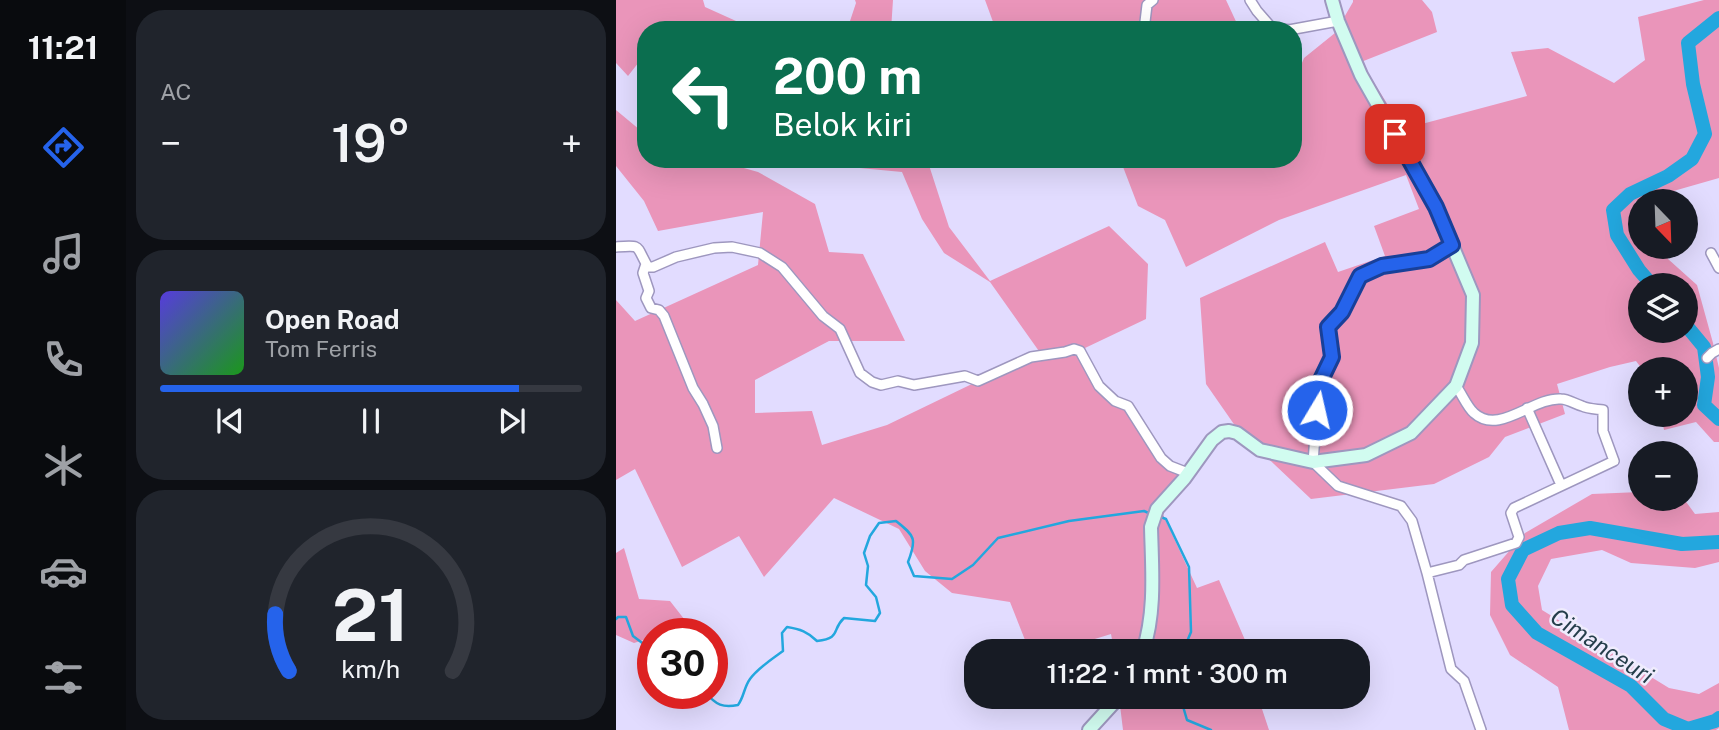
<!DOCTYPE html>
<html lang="id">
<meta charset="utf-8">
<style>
body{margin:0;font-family:"Public Sans",sans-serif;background:#20242c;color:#f1f3f6;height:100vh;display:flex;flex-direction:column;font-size:26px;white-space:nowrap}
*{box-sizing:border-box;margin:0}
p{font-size:23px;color:#9ea1a6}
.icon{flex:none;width:38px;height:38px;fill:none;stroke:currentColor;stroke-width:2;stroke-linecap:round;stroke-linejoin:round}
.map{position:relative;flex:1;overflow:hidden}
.panel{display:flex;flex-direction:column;gap:10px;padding:10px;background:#0d0f14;width:490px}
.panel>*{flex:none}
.top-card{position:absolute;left:21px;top:21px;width:665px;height:147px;border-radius:28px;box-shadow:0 7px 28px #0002;background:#0b6e4f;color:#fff;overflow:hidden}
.needle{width:46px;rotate:157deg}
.fabs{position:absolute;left:1012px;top:189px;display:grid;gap:14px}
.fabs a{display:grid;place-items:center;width:70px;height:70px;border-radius:50%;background:#171b24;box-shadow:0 7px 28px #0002;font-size:35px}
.speed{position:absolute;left:21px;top:618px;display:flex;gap:14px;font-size:35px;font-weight:700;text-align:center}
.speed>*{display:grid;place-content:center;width:91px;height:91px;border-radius:50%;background:#171b24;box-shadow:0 7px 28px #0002;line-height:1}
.speed .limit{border:10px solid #d22;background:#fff;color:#111}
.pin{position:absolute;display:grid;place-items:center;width:60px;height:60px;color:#fff;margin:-30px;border-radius:14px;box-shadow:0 4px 10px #0006}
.me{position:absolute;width:77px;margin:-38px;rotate:9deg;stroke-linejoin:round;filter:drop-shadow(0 0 5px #0008)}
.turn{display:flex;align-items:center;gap:24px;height:147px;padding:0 21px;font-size:32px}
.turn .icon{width:91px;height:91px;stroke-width:2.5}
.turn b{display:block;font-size:49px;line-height:60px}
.big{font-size:52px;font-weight:600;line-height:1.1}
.panel .tile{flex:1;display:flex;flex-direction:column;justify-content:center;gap:10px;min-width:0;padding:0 24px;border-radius:28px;background:#20242c}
.panel .dial{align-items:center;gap:0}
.dial svg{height:182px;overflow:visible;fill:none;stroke:#363941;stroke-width:7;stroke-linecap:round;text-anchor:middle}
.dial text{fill:#f1f3f6;stroke:none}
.song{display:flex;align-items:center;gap:21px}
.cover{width:84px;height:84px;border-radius:10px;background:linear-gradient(135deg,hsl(250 70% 55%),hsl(120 70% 35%))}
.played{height:7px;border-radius:4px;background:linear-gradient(90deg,#2563eb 85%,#363941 85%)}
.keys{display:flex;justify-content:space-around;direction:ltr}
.heat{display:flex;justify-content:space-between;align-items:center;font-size:38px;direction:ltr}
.trip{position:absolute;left:348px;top:639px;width:406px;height:70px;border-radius:28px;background:#171b24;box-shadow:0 7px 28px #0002;font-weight:600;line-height:70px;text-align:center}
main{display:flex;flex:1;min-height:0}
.menu{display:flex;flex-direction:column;width:126px;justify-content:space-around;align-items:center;background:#090b0e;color:#9ea1a6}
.menu .icon{width:49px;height:49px}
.menu .current{color:#2563eb}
.menu b{font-size:32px;color:#f1f3f6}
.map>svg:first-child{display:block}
.green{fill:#ea95ba;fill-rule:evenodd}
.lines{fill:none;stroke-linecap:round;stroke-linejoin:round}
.stream{stroke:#23a7de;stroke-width:2.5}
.river{stroke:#23a7de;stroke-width:14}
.street-casing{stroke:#9e97bf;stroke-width:12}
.secondary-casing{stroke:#9e97bf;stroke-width:16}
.street{stroke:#fff;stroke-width:9}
.secondary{stroke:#d1fcf0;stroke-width:12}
.route-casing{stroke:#184099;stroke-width:18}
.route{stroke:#2563eb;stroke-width:12}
.labels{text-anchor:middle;stroke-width:5;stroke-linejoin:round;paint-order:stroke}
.water-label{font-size:23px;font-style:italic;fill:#253e4b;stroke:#efecfd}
</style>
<main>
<nav class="menu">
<b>11:21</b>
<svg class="icon current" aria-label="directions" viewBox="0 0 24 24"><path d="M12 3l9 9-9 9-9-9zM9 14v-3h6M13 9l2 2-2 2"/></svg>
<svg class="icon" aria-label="music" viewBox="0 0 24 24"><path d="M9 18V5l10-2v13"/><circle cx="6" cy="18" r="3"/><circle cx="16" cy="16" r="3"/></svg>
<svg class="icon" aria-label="phone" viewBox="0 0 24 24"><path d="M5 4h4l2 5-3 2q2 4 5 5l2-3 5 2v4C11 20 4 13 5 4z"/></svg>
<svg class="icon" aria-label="climate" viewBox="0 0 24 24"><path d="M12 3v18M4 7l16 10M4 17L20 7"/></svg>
<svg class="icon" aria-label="car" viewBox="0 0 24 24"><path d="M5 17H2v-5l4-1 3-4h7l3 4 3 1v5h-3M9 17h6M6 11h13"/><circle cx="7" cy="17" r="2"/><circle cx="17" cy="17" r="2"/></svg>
<svg class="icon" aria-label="filters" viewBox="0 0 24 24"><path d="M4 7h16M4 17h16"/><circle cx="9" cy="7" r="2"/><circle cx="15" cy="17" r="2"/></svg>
</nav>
<section class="panel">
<div class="tile"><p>AC</p>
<div class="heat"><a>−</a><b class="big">19°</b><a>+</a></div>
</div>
<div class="tile">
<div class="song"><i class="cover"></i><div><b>Open Road</b><p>Tom Ferris</p></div></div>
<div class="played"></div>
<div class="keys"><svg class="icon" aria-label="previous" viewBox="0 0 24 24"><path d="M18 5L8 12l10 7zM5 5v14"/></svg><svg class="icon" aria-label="pause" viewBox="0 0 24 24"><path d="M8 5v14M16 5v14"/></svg><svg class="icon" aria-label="next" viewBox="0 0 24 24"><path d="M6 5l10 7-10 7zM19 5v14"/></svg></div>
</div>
<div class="tile dial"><svg viewBox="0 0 100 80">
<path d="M14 69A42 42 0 1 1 86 69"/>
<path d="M14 69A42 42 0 0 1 8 44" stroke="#2563eb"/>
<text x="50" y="56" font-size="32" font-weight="700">21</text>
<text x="50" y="72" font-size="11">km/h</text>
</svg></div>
</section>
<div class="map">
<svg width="1103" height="730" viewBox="0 0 1103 730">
<rect width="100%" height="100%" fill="#e2dcff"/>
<path class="green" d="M0,0H87L89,7L140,30H52L49,28L47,30H30V53L12,76L0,63Z
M239,0H277L275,30H231L240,3Z
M369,0H610L624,30H454L451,24L444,30H380Z
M737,0H806L816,12L821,32L745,62L787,129L911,96L895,52L932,48L998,83L1029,60L1022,17L1088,0H1103V178L1019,202L1017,238L1024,237V247H1048L1052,259L1081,285L1097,343L1103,368V442H1098L1080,422L1048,430L1045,415H1069V369H1026L1020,361L994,367L941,384L949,414L889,437L873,457L818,484L695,499L622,430L590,384L584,298L709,242L722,272L769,256L758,226L803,209L790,175L663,220L570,267L549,220L522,206L504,159H677V85L688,58L719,33L737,2ZM1024,285H1069V331H1024Z
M0,110L30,135V159H96L142,172L199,204L213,252L247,254L289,341H213L139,380V413L196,411L206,445L271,425L358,383L425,354L374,282L328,253L306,219L286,172L233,167L231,159H311L333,227L374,281L493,226L532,264L530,319L469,348L483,388L518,409L549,460L573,471L544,508L581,588L603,580L629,640L610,651H498L495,634L440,651H431L409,640L394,602L336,593L309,571L283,529L218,498L148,577L123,536L66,567L19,469L0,480V300L19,321L142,265L147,212L42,231L28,201L0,166Z
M1024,492V499H1068L1079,514L1103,512V562L1079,568L1015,563L986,550L935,559L922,586L926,610L1053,688L1083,694L1103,683V728L1100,730H953L942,687L894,655L874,615L875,572L909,533L976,494Z
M8,548L23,599L54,601L72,624L46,633L37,634V637L18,643L0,635V553Z
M503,697H609L611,704L635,697H642L653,730H507Z"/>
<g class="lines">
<path class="stream" d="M542,516L550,519L573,567L575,632L567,651
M0,619L2,617H10L17,636L37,651
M49,693L53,696L66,693
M90,693C100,705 107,708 122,705C128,697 128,687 134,679C142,668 156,659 167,651L166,633L171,627C184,629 192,632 201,641C226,638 215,630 228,618L259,621L264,613L260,597L250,585L252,566L248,553L254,536L263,523L280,521C299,536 301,539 292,562L298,576L336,579L357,565L382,538L453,521L528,511L535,514
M564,696L571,720L595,730"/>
<path class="river" d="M1036,285L1023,270L1001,235L997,210L1014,194L1052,176L1076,159L1089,134L1077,84L1072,43L1103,18
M1069,324L1088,347L1092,377L1088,405L1103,419
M1103,542L1066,544L974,528L943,533L907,550L892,579L896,605L921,633L1015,686L1048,719L1072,729L1099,721L1103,718"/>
<g class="street-casing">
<path id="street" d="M634,0L641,11L655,27L673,30L722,21
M528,30L531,5L537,0
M836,245L813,259L766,266L744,276L726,312L712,327L716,357L703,384L697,462L722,486L785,506L796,521L811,573L835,669L848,681L865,730
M0,247C27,245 19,245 32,267H37L60,257L98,248L116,247L144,253L166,267L207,316L224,329L244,373L256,382L265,385L282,381L298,385L349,376L362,381L415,357L449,352L458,349L464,351L483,386L499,401L512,406L545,458L554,466L572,473
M1095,253L1103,268
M30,264L27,273L33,291L30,298L35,308L43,310L48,316L77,388L87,404L97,426L101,448
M1091,358L1096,353L1103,349
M911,408L945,485
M811,573L843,565L848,560L900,543L903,537L895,513L898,508L998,461L987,431V410C980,409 972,409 966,406C959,404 952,399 945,399C917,397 883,436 858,413C851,407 846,394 840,386"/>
</g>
<g class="secondary-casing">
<path id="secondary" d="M527,651C540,611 536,569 535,527L541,509L568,479L596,440L606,432L613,431L621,433L644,450L697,462L750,455L795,433L840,386L856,343L857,295L820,207L745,75L722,21L716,0
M473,730L504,696"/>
</g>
<use href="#street" class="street"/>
<use href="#secondary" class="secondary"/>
</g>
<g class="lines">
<g class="route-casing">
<path id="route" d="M701,410L703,384L716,357L712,327L726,312L744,276L766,266L813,259L836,245L820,207L779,134"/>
</g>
<use href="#route" class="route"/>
</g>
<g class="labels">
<g class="water-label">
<text transform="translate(986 646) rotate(33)" y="8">Cimanceuri</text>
</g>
</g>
</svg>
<div class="fabs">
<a><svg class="needle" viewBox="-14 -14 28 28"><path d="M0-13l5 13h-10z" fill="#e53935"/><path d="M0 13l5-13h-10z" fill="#9ea1a6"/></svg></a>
<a><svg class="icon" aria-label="layers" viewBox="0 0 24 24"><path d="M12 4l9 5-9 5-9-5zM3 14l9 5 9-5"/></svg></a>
<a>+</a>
<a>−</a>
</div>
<div class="speed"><div class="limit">30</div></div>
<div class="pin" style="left:779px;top:134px;background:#d93025"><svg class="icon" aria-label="arrive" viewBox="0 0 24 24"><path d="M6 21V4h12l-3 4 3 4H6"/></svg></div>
<svg class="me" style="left:701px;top:410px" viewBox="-20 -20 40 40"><circle r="17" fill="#2563eb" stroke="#fff" stroke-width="3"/><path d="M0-11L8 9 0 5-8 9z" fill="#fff"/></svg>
<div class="trip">11:22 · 1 mnt · 300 m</div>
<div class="top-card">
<div class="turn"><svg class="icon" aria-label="left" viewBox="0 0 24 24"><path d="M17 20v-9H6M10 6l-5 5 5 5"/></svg><div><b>200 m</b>Belok kiri</div></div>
</div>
</div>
</main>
